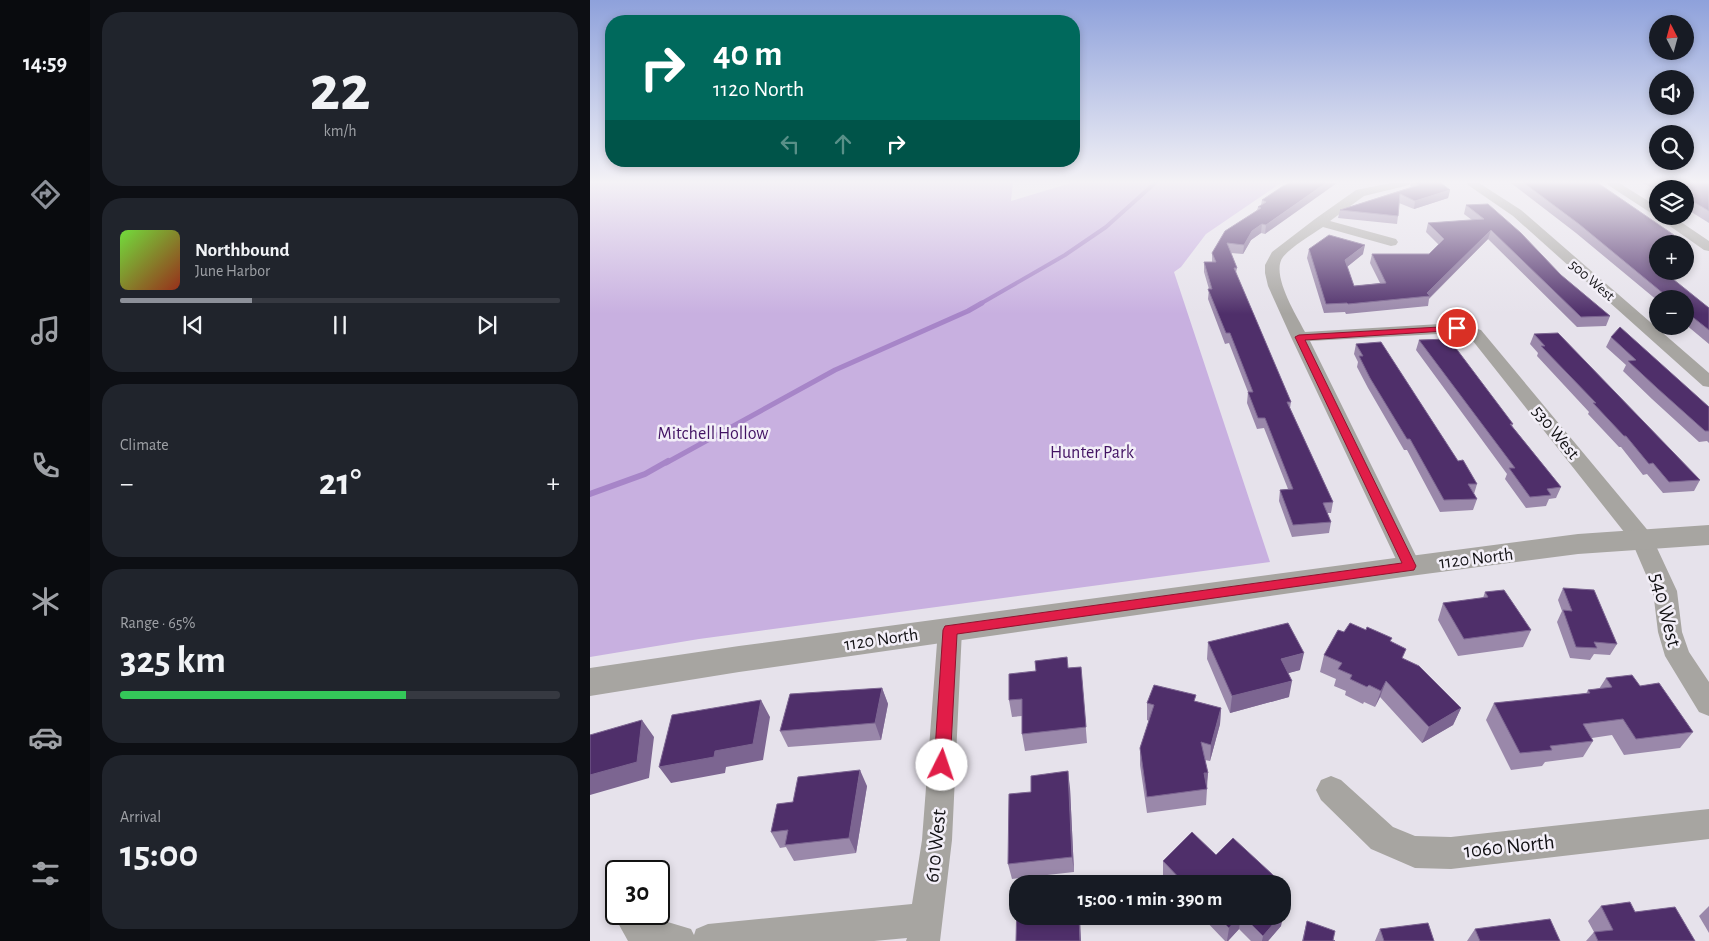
<!DOCTYPE html>
<meta charset="utf-8">
<style>
body{margin:0;font-family:"Alegreya Sans",sans-serif;background:#20242c;color:#f1f3f6;height:100vh;display:flex;flex-direction:column;font-size:19px;white-space:nowrap}
*{box-sizing:border-box;margin:0}
p{font-size:16px;color:#9ea1a6}
.icon{flex:none;width:28px;height:28px;fill:none;stroke:currentColor;stroke-width:2;stroke-linecap:round;stroke-linejoin:round}
.map{position:relative;flex:1;overflow:hidden}
.drawer{display:flex;flex-direction:column;gap:12px;padding:12px;background:#0d0f14;width:500px}
.drawer>*{flex:none}
.guide{position:absolute;left:15px;top:15px;width:475px;height:152px;border-radius:20px;box-shadow:0 2px 8px #0003;background:#00695c;color:#fff;overflow:hidden}
.needle{width:32px;rotate:354deg}
.controls{position:absolute;left:1059px;top:15px;display:grid;gap:10px}
.controls a{display:grid;place-items:center;width:45px;height:45px;border-radius:50%;background:#171b24;box-shadow:0 2px 8px #0003;font-size:25px}
.speed{position:absolute;left:15px;top:860px;display:flex;gap:10px;font-size:25px;font-weight:700;text-align:center}
.speed>*{display:grid;place-content:center;width:65px;height:65px;border-radius:50%;background:#171b24;box-shadow:0 2px 8px #0003;line-height:1}
.speed .limit{border:2px solid #111;border-radius:8px;background:#fff;color:#111}
.pin{position:absolute;display:grid;place-items:center;width:42px;height:42px;color:#fff;margin:-21px;border:2px solid #fff;border-radius:50%;box-shadow:0 1px 5px #0007}
.me{position:absolute;width:55px;margin:-28px;rotate:4deg;stroke-linejoin:round;filter:drop-shadow(0 0 4px #0008)}
.turn{display:flex;align-items:center;gap:18px;height:105px;padding:0 25px;font-size:22px}
.turn .icon{width:65px;height:65px;stroke-width:2.5}
.turn b{display:block;font-size:35px;line-height:42px}
.lanes{display:flex;align-items:center;height:48px;padding:0 25px;background:#0003;justify-content:center;gap:25px;direction:ltr}
.lanes .off{opacity:.35}
.big{font-size:38px;font-weight:700;line-height:1.1}
.drawer .card{flex:1;display:flex;flex-direction:column;justify-content:center;gap:8px;min-width:0;padding:0 18px;border-radius:20px;background:#20242c}
.drawer .dial{align-items:center;gap:0}
.dial b{font-size:65px;line-height:1}
.song{display:flex;align-items:center;gap:15px}
.cover{width:60px;height:60px;border-radius:8px;background:linear-gradient(135deg,hsl(100 70% 55%),hsl(10 70% 35%))}
.played{height:5px;border-radius:2px;background:linear-gradient(90deg,#8c9099 30%,#363941 30%)}
.keys{display:flex;justify-content:space-around;direction:ltr}
.heat{display:flex;justify-content:space-between;align-items:center;font-size:28px;direction:ltr}
.charge{height:8px;border-radius:4px;background:linear-gradient(90deg,#34c759 65%,#363941 0)}
.trip{position:absolute;left:419px;top:875px;width:282px;height:50px;border-radius:20px;background:#171b24;box-shadow:0 2px 8px #0003;font-weight:700;line-height:50px;text-align:center}
main{display:flex;flex:1;min-height:0}
.dock{display:flex;flex-direction:column;width:90px;justify-content:space-around;align-items:center;background:#090b0e;color:#9ea1a6}
.dock .icon{width:35px;height:35px}
.dock .selected{color:#8c9099}
.dock b{font-size:22px;color:#f1f3f6}
.map>svg:first-child{display:block}
.green{fill:#c8b0e0}
.lines{fill:none;stroke-linecap:round;stroke-linejoin:round}
.stream-far2{stroke:#a785c8;stroke-width:4}
.stream-far1{stroke:#a785c8;stroke-width:5}
.stream{stroke:#a785c8;stroke-width:6}
.minor{fill:#a7a5a1;fill-rule:evenodd}
.tertiary{fill:#a7a5a1;fill-rule:evenodd}
.wall{fill:#9a88aa}
.shaded-wall{fill:#7c6591}
.building{fill:#4f2f6a;stroke:#7c6591}
.route{fill:#e11d48;stroke:#92132f}
.labels{text-anchor:middle;stroke-width:5;stroke-linejoin:round;paint-order:stroke}
.far-street-label{font-size:15px;fill:#111013;stroke:#f3eff8}
.street-label{font-size:18px;fill:#111013;stroke:#f3eff8}
.park-label{font-size:18px;fill:#421363;stroke:#f3eff8}
.near-street-label{font-size:21px;fill:#111013;stroke:#f3eff8}
</style>
<main>
<nav class="dock">
<b>14:59</b>
<svg class="icon selected" aria-label="directions" viewBox="0 0 24 24"><path d="M12 3l9 9-9 9-9-9zM9 14v-3h6M13 9l2 2-2 2"/></svg>
<svg class="icon" aria-label="music" viewBox="0 0 24 24"><path d="M9 18V5l10-2v13"/><circle cx="6" cy="18" r="3"/><circle cx="16" cy="16" r="3"/></svg>
<svg class="icon" aria-label="phone" viewBox="0 0 24 24"><path d="M5 4h4l2 5-3 2q2 4 5 5l2-3 5 2v4C11 20 4 13 5 4z"/></svg>
<svg class="icon" aria-label="climate" viewBox="0 0 24 24"><path d="M12 3v18M4 7l16 10M4 17L20 7"/></svg>
<svg class="icon" aria-label="car" viewBox="0 0 24 24"><path d="M5 17H2v-5l4-1 3-4h7l3 4 3 1v5h-3M9 17h6M6 11h13"/><circle cx="7" cy="17" r="2"/><circle cx="17" cy="17" r="2"/></svg>
<svg class="icon" aria-label="filters" viewBox="0 0 24 24"><path d="M4 7h16M4 17h16"/><circle cx="9" cy="7" r="2"/><circle cx="15" cy="17" r="2"/></svg>
</nav>
<section class="drawer">
<div class="card dial"><b>22</b><p>km/h</p></div>
<div class="card">
<div class="song"><i class="cover"></i><div><b>Northbound</b><p>June Harbor</p></div></div>
<div class="played"></div>
<div class="keys"><svg class="icon" aria-label="previous" viewBox="0 0 24 24"><path d="M18 5L8 12l10 7zM5 5v14"/></svg><svg class="icon" aria-label="pause" viewBox="0 0 24 24"><path d="M8 5v14M16 5v14"/></svg><svg class="icon" aria-label="next" viewBox="0 0 24 24"><path d="M6 5l10 7-10 7zM19 5v14"/></svg></div>
</div>
<div class="card"><p>Climate</p>
<div class="heat"><a>−</a><b class="big">21°</b><a>+</a></div>
</div>
<div class="card"><p>Range · 65%</p><b class="big">325 km</b><div class="charge"></div></div>
<div class="card"><p>Arrival</p><b class="big">15:00</b></div>
</section>
<div class="map">
<svg width="1119" height="941" viewBox="0 0 1119 941">
<rect width="100%" height="100%" fill="#e6e2eb"/>
<path class="green" d="M0,183H423L421,201L481,183H691L616,234L591,267L584,272L680,562L109,639L0,657Z"/>
<g class="lines">
<path class="stream-far2" d="M390,304L475,255L516,227L565,183"/>
<path class="stream-far1" d="M76,463L245,370L378,311L392,303"/>
<path class="stream" d="M0,494L55,474L78,461"/>
<path class="minor" d="M801,183H821L819,185L774,196L740,221L806,239L808,242L806,245L801,246L733,227C721,235 701,247 693,257C680,274 707,316 715,332L867,323L891,330L1060,533L1087,591L1092,632L1099,652L1119,682V716L1109,712L1075,656L1068,632L1063,591L1042,542L879,336L866,333L720,341L831,566L828,572L820,574L812,572L701,337L678,286L675,273V265L682,252L725,219L766,190Z
M877,183H889L931,210L1119,373V387L1113,386L923,216L878,185Z
M1017,183H1029L1068,207V216H1082L1119,241V251L1114,250L1067,217L1018,185Z
M360,620L369,623L372,630L362,840L350,941H316L317,938L284,941H38L23,914L26,907V914H59L61,917L101,929L104,935L106,929L118,924L322,904L332,840L348,630L351,623Z
M741,776L751,780L803,827L825,836L861,837L1119,809V839L861,869L825,868L781,849L731,800L726,790L731,780Z"/>
<path class="tertiary" d="M1119,525V545L988,554L820,576L149,672L0,696V668L149,646L820,556L988,534Z"/>
</g>
<path class="wall" d="M821,183H851L860,190L858,198L824,209L809,203L808,216L807,224L748,218L750,210L821,187L820,186Z
M921,183H1008L1064,265L1119,308V344L1095,324V299H1068V301L986,233Z
M1053,183H1119V223L1095,208V189H1068V191Z
M693,186L675,234L671,233L661,240L653,254L641,253L647,268L646,273L701,402L700,408L743,502L741,513H737L741,522L739,533L702,537L689,501L690,490L698,489L674,428L667,429L657,403L658,392L639,343L635,344L618,299L619,289L614,272V262H622V253L667,210L668,207L671,205L672,200Z
M876,205L971,275L1020,316L1016,326L987,327L898,239L839,299L838,306L756,314L755,312L734,313L717,258L719,249L773,254L757,267L764,286L790,283L780,263L782,254H839L849,245L836,232L838,223L882,220L874,214Z
M944,334L1110,480L1104,491L1073,493L1057,474L1053,475L1031,447H1029L998,414L999,412L947,356L948,353L940,344Z
M1021,337L1119,407V443L1117,441L1109,442L1062,399L1033,371L1036,365L1016,347Z
M829,340L923,424L922,426L971,487L966,498L959,499L956,506L936,508L915,479L917,474L826,350Z
M766,344L887,484L884,494L887,499L883,510L850,512L817,450H814L778,388L767,367L768,362L764,354Z
M973,588L1027,644L1020,655L1004,654L1000,660L980,658L967,622L972,611L968,600Z
M895,592L941,630L933,647L868,656L848,620L853,603L893,598Z
M754,632L801,642L813,659L871,708L863,725L832,743L790,697L785,707L774,702L773,704L755,695L756,691L744,686L746,679L730,672L734,655Z
M618,642L710,670L698,673L699,697L640,713L617,659Z
M491,667L497,743L435,751L432,734V716L422,717L419,700L478,668Z
M1016,678L1050,686L1103,732L1090,748L1034,755L1022,735L1002,738L1003,741L993,757L955,762L952,766L921,770L896,720L904,703L996,694L998,690L1009,689Z
M292,688L298,704L291,740L198,747L190,731Z
M605,701L631,708L630,724L620,761L615,760L618,773L616,805L557,813L550,765V748L559,721L557,720V703Z
M277,786L266,853L204,861L196,847L190,848L181,832L203,802Z
M480,788L484,872L422,879L418,864L441,792Z
M626,855L692,884H580L573,877V861Z
M1011,906L1045,912L1105,941H996L1004,932L998,921Z
M1119,906V933L1109,916Z
M611,916H692L691,926L678,941H661L649,929L638,941H635Z
M717,921L743,940L745,941H712Z
M790,929L794,941H785Z
M885,929L970,941H877Z"/>
<path class="shaded-wall" d="M736,183H747L675,234L676,225Z
M860,190L858,198L824,209L825,201Z
M672,224L671,233L661,240L653,254L654,245L662,231Z
M901,230L898,239L839,298L840,296L837,293Z
M1084,235L1080,244H1077Z
M775,245L773,254L753,270L755,260Z
M1068,257V260L1059,273L1063,263Z
M714,653L710,670L688,676L691,659Z
M702,681L699,697L640,713L642,696Z
M796,681L790,697L785,707L791,691Z
M292,688L298,704L291,740L285,723Z
M171,700L180,717L173,760L136,767L135,773L81,783L69,767Z
M631,708L630,724L620,761L621,745Z
M871,708L863,725L832,743L839,727Z
M52,720L64,737L59,778L0,795V775Z
M270,770L277,786L266,853L259,838Z
M478,771L480,788L484,872L482,857Z
M614,773H618L616,789Z
M696,887L692,899V890Z
M694,911L691,926L678,941H672L673,936L690,916H692V913Z
M489,916H490L491,941H490Z
M649,916H651L649,929L638,941H637L639,928Z"/>
<path class="building" d="M700,183H736L676,225L672,224L662,231L654,245L637,243L647,268H644L701,402H697L743,502L733,503L741,522L703,525L690,490L703,489L675,418H668L658,392H663L640,333H636L618,289H622L614,262H626L622,253L635,231L671,208L668,207L676,202L672,200L693,186Z
M826,183H851L860,190L825,201L810,194L808,216L750,210L829,185Z
M934,183H1008L1084,235L1077,244H1068V257L1063,263L1068,267V271H1073L1119,308V330L1095,311V299H1080L989,224Z
M1070,183H1119V211L1095,197V189H1081Z
M898,204L931,233L971,275L1020,316L991,317L901,230L837,293L840,296L758,304L757,303L736,304L719,249L739,235L775,245L755,260L764,286L796,283L782,254H839L854,239L838,223L894,219L876,205Z
M1030,327L1119,407V431H1115L1067,388L1038,361L1046,360L1021,337Z
M968,333L1110,480L1079,482L1063,463L1059,464L1036,436H1034L1003,403H1006L951,346H955L944,334Z
M859,339L923,424H920L971,487L957,489L961,495L940,497L919,468H925L829,340Z
M791,342L868,461L873,460L887,484H878L887,499L854,500L820,439H817L780,378L769,356H773L766,344Z
M973,588L1004,590L1027,644L1004,642L1007,648L986,647L973,610L982,611Z
M914,590L941,630L874,639L853,603L898,597L895,592Z
M698,623L714,653L691,659L702,681L642,696L618,642Z
M760,623L776,630L777,627L802,638L800,641L816,649L812,658L829,666L871,708L839,727L796,681L791,691L779,685L777,687L760,679L762,675L748,669L752,663L734,655L748,630L754,632Z
M477,657L478,668L491,667L496,727L432,734V699L419,700V674L446,671L445,661Z
M1042,675L1050,686L1069,683L1103,732L1046,739L1033,719L993,724L1003,741L960,746L962,750L930,753L904,703L1000,693L998,690L1022,687L1016,678Z
M564,685L606,695L604,701L631,708L621,745L611,742L618,773H614L617,789L557,797L550,748L564,705L557,703Z
M292,688L285,723L190,731L200,694Z
M171,700L163,744L125,751L124,757L69,767L82,715Z
M52,720L47,762L0,775V735Z
M270,770L259,838L195,845L198,830L181,832L187,804L203,802L208,777Z
M478,771L482,857L418,864L419,794L441,792V776Z
M602,832L626,855L643,838L696,887L692,890V884H595L573,861Z
M428,899V916H489L490,941H426L427,900Z
M1040,902L1045,912L1085,907L1105,941H1008L1004,932L1023,930L1011,906Z
M627,916H649L639,928Z
M653,916H690L673,936Z
M960,919L970,941H890L885,929Z
M717,921L745,931L743,940L745,941H713Z
M838,923L844,941H794L790,929Z"/>
<linearGradient id="sky" x2="0" y2="1"><stop stop-color="#8ea1db"/><stop offset="0.58" stop-color="#f4f2f6"/><stop offset="1" stop-color="#f4f2f6" stop-opacity="0"/></linearGradient>
<rect width="1119" height="314" fill="url(#sky)"/>
<path class="route" d="M867,326L871,328L870,330L715,340L826,566L824,570L367,634L360,765L358,770L352,772L346,770L344,765L353,630L355,626L812,563L705,337L709,335Z"/>
<g class="labels">
<g class="far-street-label">
<text transform="translate(1002 280) rotate(41)" y="5">500 West</text>
</g>
<g class="street-label">
<text transform="translate(966 432) rotate(51)" y="6">530 West</text>
<text transform="translate(886 558) rotate(-7)" y="6">1120 North</text>
<text transform="translate(291 639) rotate(-8)" y="6">1120 North</text>
</g>
<g class="park-label">
<text x="123" y="439">Mitchell Hollow</text>
<text x="502" y="458">Hunter Park</text>
</g>
<g class="near-street-label">
<text transform="translate(1076 610) rotate(76)" y="7">540 West</text>
<text transform="translate(345 846) rotate(-84)" y="7">610 West</text>
<text transform="translate(919 846) rotate(-6)" y="7">1060 North</text>
</g>
</g>
</svg>
<div class="controls">
<a><svg class="needle" viewBox="-14 -14 28 28"><path d="M0-13l5 13h-10z" fill="#e53935"/><path d="M0 13l5-13h-10z" fill="#9ea1a6"/></svg></a>
<a><svg class="icon" aria-label="sound" viewBox="0 0 24 24"><path d="M4 9h4l5-4v14l-5-4H4zM17 9q2 3 0 6"/></svg></a>
<a><svg class="icon" aria-label="search" viewBox="0 0 24 24"><circle cx="10" cy="10" r="6"/><path d="M15 15l6 6"/></svg></a>
<a><svg class="icon" aria-label="layers" viewBox="0 0 24 24"><path d="M12 4l9 5-9 5-9-5zM3 14l9 5 9-5"/></svg></a>
<a>+</a>
<a>−</a>
</div>
<div class="speed"><div class="limit">30</div></div>
<div class="pin" style="left:867px;top:328px;background:#d93025"><svg class="icon" aria-label="arrive" viewBox="0 0 24 24"><path d="M6 21V4h12l-3 4 3 4H6"/></svg></div>
<svg class="me" style="left:352px;top:765px" viewBox="-20 -20 40 40"><circle r="19" fill="#fff"/><path d="M0-13L10 11 0 6-10 11z" fill="#e11d48"/></svg>
<div class="trip">15:00 · 1 min · 390 m</div>
<div class="guide">
<div class="turn"><svg class="icon" aria-label="right" viewBox="0 0 24 24"><path d="M7 20v-9h11M14 6l5 5-5 5"/></svg><div><b>40 m</b>1120 North</div></div>
<div class="lanes"><svg class="icon off" aria-label="left" viewBox="0 0 24 24"><path d="M17 20v-9H6M10 6l-5 5 5 5"/></svg><svg class="icon off" aria-label="ahead" viewBox="0 0 24 24"><path d="M12 20V5M6 11l6-6 6 6"/></svg><svg class="icon" aria-label="right" viewBox="0 0 24 24"><path d="M7 20v-9h11M14 6l5 5-5 5"/></svg></div>
</div>
</div>
</main>
